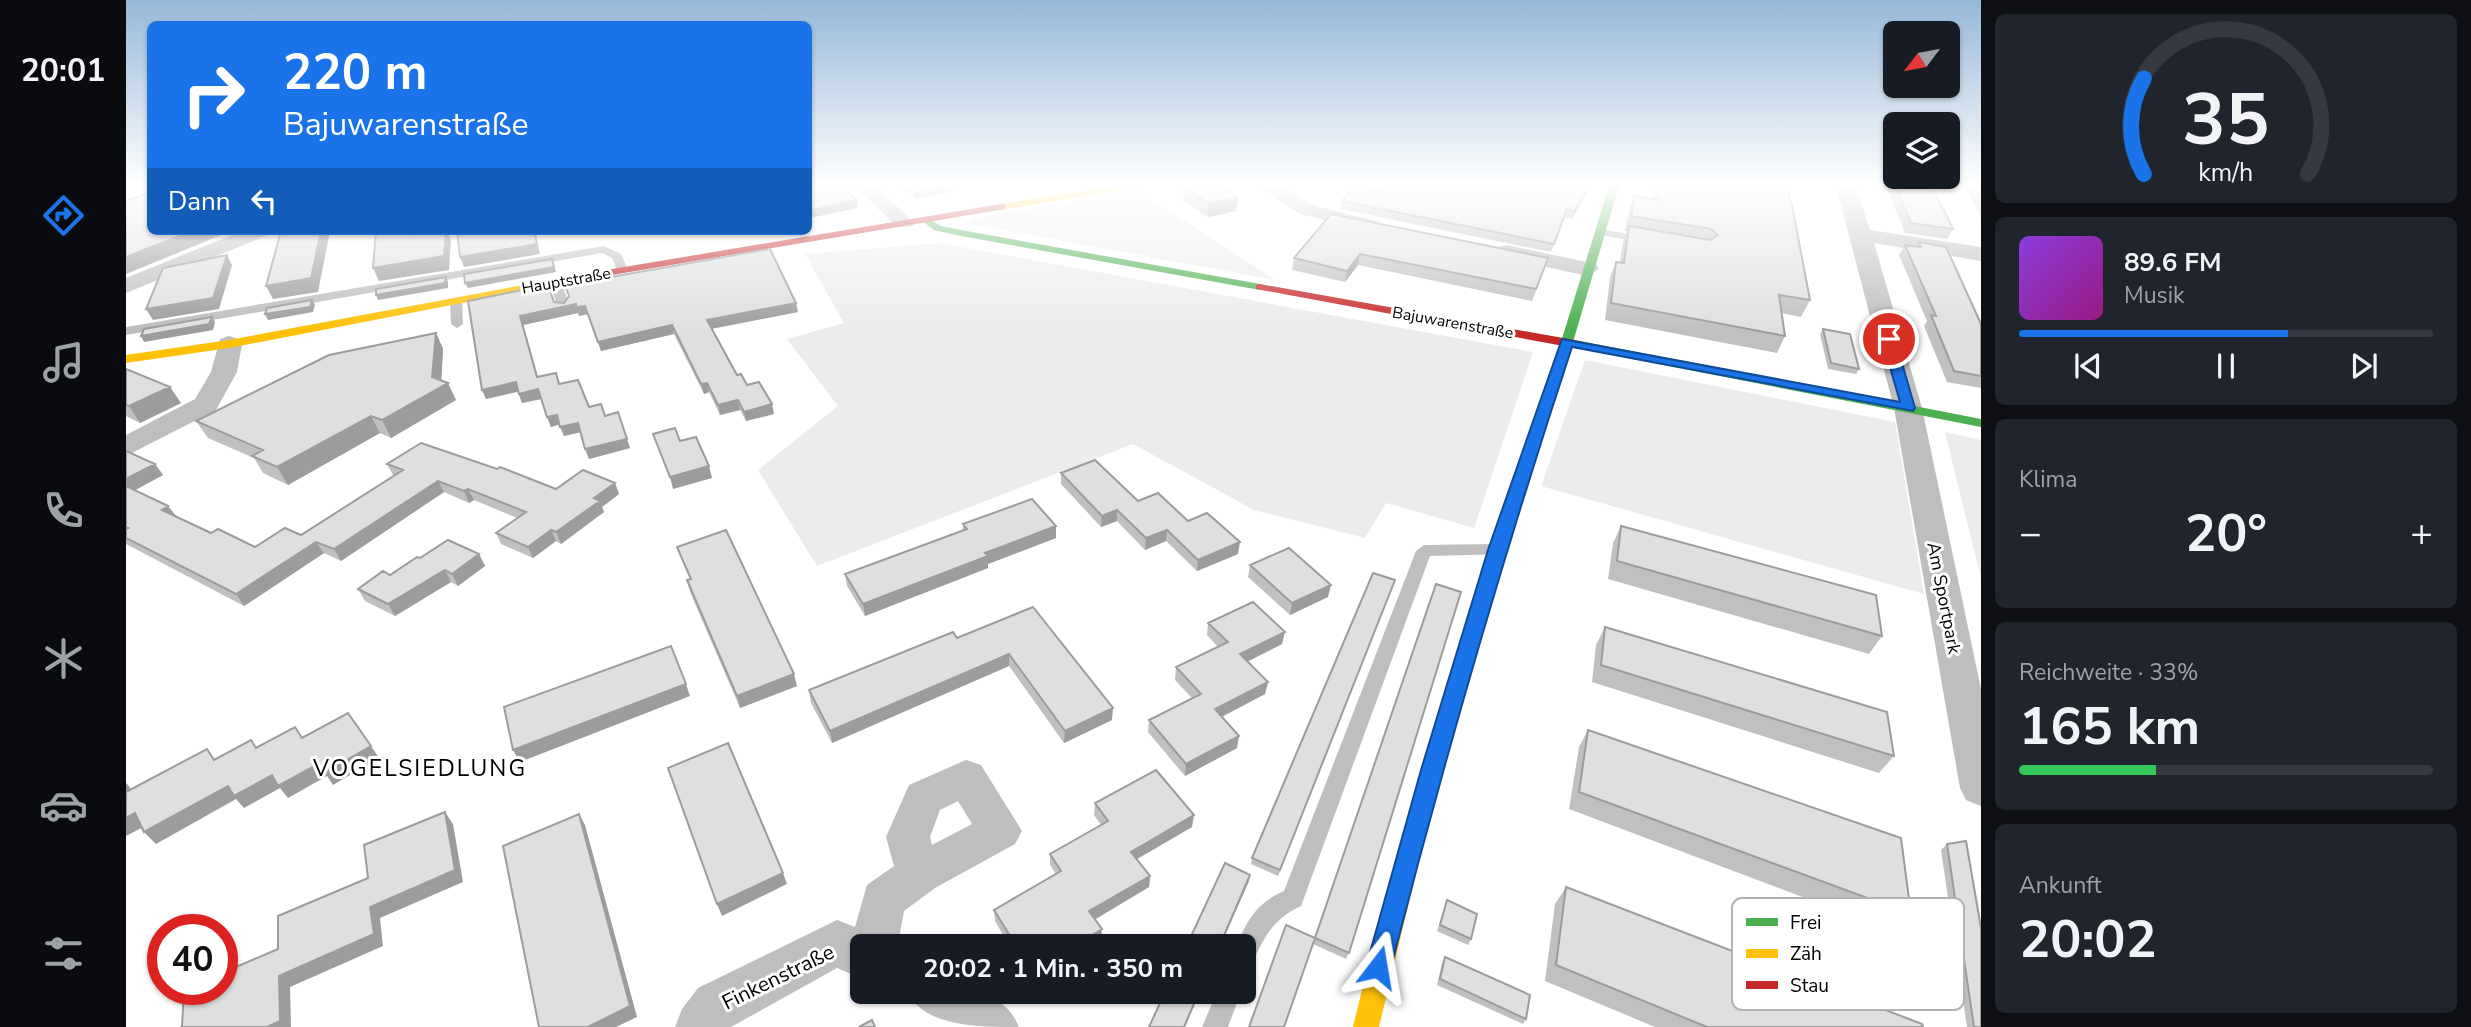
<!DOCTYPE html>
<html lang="de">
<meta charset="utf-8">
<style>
body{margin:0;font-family:"Nunito Sans",sans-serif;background:#20242c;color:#f1f3f6;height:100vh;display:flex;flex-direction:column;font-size:26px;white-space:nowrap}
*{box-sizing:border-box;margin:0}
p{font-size:23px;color:#9ea1a6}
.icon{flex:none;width:38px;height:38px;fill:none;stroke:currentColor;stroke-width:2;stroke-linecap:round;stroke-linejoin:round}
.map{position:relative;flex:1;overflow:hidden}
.details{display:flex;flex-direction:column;gap:14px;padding:14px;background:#0d0f14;width:490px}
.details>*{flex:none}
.guide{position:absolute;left:21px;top:21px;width:665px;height:214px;border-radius:10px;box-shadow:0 2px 5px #0004;background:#1a73e8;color:#fff;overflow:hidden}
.needle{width:46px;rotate:238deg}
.fabs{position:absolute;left:1757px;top:21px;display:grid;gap:14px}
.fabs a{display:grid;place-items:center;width:77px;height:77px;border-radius:10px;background:#171b24;box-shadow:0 2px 5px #0004;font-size:35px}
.speed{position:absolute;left:21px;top:914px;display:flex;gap:14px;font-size:35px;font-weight:700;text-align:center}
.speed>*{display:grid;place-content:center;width:91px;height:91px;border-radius:50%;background:#171b24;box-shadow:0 2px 5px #0004;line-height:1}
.speed .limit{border:10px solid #d22;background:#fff;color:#111}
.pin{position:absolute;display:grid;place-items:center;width:60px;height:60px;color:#fff;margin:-30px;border:4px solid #fff;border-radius:50%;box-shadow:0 2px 7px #0007}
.me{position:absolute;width:77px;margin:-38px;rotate:14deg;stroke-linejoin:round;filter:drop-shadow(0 0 5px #0008)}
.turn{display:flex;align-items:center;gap:24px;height:147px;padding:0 21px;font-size:32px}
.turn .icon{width:91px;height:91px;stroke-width:2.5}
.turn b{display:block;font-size:49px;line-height:60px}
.then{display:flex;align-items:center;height:66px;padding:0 21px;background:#0003;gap:14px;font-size:26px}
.big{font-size:52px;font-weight:700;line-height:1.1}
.details .widget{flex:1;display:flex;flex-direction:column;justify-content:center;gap:10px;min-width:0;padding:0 24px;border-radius:10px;background:#20242c}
.details .dial{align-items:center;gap:0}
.dial svg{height:182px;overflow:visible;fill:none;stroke:#363941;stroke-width:7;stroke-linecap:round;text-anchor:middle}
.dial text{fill:#f1f3f6;stroke:none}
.song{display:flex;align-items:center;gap:21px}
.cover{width:84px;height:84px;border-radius:10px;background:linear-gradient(135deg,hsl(270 70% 55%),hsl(310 70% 35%))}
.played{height:7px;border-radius:4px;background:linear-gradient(90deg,#1a73e8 65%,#363941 65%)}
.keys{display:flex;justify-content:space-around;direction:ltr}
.heat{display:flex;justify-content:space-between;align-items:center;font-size:38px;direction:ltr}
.charge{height:10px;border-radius:5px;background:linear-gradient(90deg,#34c759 33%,#363941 0)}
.trip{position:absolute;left:724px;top:934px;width:406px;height:70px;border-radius:10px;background:#171b24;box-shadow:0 2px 5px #0004;font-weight:700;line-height:70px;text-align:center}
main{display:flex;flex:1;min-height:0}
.menu{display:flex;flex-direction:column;width:126px;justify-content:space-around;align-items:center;background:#090b0e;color:#9ea1a6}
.menu .icon{width:49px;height:49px}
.menu .current{color:#1a73e8}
.menu b{font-size:32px;color:#f1f3f6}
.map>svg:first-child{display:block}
.green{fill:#ececec}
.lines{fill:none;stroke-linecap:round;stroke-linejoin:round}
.lane{fill:#bebebe;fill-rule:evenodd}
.street{fill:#bebebe;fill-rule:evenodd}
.fast{fill:#4caf50;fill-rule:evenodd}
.slow{fill:#ffc107;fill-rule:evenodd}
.jam{fill:#c62828;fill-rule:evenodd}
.wall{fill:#c0c0c0}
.shaded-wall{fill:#9c9c9c}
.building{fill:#dfdfdf;stroke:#9c9c9c;stroke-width:2}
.route{fill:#1a73e8;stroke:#114b97;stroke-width:2}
.labels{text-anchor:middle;stroke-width:6;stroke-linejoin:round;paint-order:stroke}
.far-street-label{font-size:16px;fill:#000;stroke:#fff}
.street-label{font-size:18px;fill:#000;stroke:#fff}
.near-street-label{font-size:21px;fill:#000;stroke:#fff}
.near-neighbourhood-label{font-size:23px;letter-spacing:2px;fill:#000;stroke:#fff}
.key{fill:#fff;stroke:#b2b2b2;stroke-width:2}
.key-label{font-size:19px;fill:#000}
</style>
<main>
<nav class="menu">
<b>20:01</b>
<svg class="icon current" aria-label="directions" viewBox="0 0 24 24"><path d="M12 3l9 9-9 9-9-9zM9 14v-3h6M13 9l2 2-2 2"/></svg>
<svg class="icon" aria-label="music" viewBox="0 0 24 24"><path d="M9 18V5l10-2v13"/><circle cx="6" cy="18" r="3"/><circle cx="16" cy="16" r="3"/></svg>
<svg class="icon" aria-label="phone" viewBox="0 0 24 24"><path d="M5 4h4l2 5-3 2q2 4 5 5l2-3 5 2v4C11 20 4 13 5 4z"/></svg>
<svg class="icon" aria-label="climate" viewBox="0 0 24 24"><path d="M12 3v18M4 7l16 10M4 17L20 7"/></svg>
<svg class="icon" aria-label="car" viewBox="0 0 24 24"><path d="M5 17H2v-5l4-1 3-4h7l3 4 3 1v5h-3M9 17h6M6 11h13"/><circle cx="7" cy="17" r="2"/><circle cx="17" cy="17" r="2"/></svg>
<svg class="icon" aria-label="filters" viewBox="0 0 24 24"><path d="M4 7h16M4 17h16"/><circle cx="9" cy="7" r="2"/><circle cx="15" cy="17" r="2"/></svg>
</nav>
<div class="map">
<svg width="1855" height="1027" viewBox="0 0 1855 1027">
<rect width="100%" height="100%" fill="#fff"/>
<path class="green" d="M1012,190L1149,280L845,224L844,219Z
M814,243L1407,352L1348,528L1260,503L1239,538L1128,510L1007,444L691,566L632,470L712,406L661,339L718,323L679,254Z
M1459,360L1769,422L1798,594L1415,486Z
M1819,432L1855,440V579Z"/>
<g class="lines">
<path class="lane" d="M1473,229L1519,237L1524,240L1519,243L1469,234V230Z
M478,246L495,254L502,270L500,272H492L486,258L476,253L0,335V327Z
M430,279L436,282L443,306L441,309H433L431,306L424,282Z
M330,297L336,301L337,324L331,328L325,324L324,301Z
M1371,544L1377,546L1379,550L1377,554L1304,556L1175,906C1147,919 1138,937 1126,964L1118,968V947H1110C1121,920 1131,903 1158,891L1290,551L1298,545Z
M1091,992H1115L1102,1027H1076Z"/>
<path class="street" d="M729,186H750L788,223L785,227H771Z
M1132,186H1156L1188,206L1251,221L1254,225L1244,231L1174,214Z
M1710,186H1730L1744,230L1855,247V261L1748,243L1796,408L1855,689V806L1840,800L1834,788L1768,408Z
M116,231H146L142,235L0,293V278Z
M1381,245L1470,264L1473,269L1462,276L1373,257L1370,252L1373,247Z
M103,336L112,339L116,344L111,372L90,410L0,456V435L69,399L85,372L94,339Z
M840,760L855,765L896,831L889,844L809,888L778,911L774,933L779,947H737V979L711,968L605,1027H549L556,1009L572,988L711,920L729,927L741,885L768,866L760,837L783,785ZM832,801L846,824L806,845L804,837L814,810Z
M781,992C822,992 874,981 893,1027C852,1027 799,1027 781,992Z"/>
<path class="fast" d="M1483,186H1493L1447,342L1394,506L1386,511L1380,510L1378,506L1435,342Z
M800,217L815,226L835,230L1134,284L1140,287L1134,290L835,236L808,230L795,220Z
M1454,341L1855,419V427L1450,348V342Z"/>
<path class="slow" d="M988,186H1010L1005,189L875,210L870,207L875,204Z
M456,274L460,275V279L103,348L0,363V355L103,340Z
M1386,501L1394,506L1316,765L1253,1027H1227C1269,851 1320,677 1378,506Z"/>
<path class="jam" d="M875,204L879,205V209L456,280L450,277L456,274Z
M1134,284L1454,341L1460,345L1454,349L1130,289V285Z"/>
</g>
<path class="wall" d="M774,186H832V190L789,199Z
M1268,186H1464L1462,191L1446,219L1438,217L1425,252L1215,209L1216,201L1262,193Z
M1526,186H1660L1684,300L1675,317L1656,313L1659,336L1651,353L1479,320L1484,277L1490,262H1494L1497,242L1501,231H1499L1503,211L1508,196L1526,199Z
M1760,186H1806L1827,229L1821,239L1779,233Z
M1839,186H1855V218Z
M1058,187L1112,197L1110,211L1082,217L1057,201Z
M1205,214L1418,270L1406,301L1232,265L1219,282L1166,270L1168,258Z
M1793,242L1855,324V388L1821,382L1798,326L1801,321L1773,255L1779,245L1790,247Z
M342,301L428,302L672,312L586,329L611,375L648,414L620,421L614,410L594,415L583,392L578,394L548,334L475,351L462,314L453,316L452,313L397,325L412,377L434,384L463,407L479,416L504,448L463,459L454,432L438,436L434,424L425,427L415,399L396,403L392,392L360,399Z
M1697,329L1733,369L1730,374L1702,369L1694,334Z
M310,333L317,349L315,380L330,400L265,438L254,433L162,485L137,473L128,458L82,438L70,421Z
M0,369L55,403L14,423L0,416Z
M0,451L29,464L37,475L9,490L50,516L85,533L129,547L175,535L269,475H267L261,464L371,469L430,489L489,483L493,494L476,507L478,512L435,544L430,541L407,558L375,544L370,533L391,518L348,500L343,503L318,492L215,561L198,553L118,606L0,544Z
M935,473L1012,501L1062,521L1112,554L1071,571L1040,541L1019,550L991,521L975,527L935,484Z
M837,524L930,538L862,564V568L739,616L721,586L719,574L837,530Z
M1495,526L1756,636L1743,654L1482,579L1487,543Z
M551,547L671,686L614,708L564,592L561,580L564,579Z
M353,554L359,566L332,586L325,582L269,616L239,601L232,589L264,575L294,558Z
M1124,565L1202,597L1164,615L1122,577Z
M1267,586L1152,876L1125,864L1126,858Z
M907,607L986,720L938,743L883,666L706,743L685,703L683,690L831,638Z
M1082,623L1156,644L1121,662L1142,682L1139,694L1096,717L1111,748L1059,776L1022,732L1023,720L1066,698L1049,680L1050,667L1092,647L1081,635Z
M1479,627L1768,756L1753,773L1466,682L1470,645Z
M1462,730L1785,914L1767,931L1443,809L1453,747Z
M969,803L1066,827L1011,859L1024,876L1023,887L969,919L975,941L965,947H884L869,921L868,910L930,874L924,865V854L975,825L968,815Z
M1821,844L1855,1027H1841L1815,850Z
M1440,887L1797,1027H1529L1419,981L1429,904Z
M1321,900L1345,939L1342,945L1311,931Z
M1189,938L1223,953L1220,959L1187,944Z
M1319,957L1400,1019L1397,1024L1311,985L1316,963Z"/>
<path class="shaded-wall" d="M820,186H832V190L789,199L788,193Z
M1463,186L1462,191L1446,219L1448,211Z
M1112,197L1110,211L1082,217L1083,204Z
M731,200L732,208L684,218L682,211Z
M66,231H105L0,274V257Z
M195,231H204L192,292L147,299L140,286Z
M320,231H321L325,240L323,270L253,281L247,268Z
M408,231H409L414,254L338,267L334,257Z
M1234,254L1232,265L1219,282L1221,271Z
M101,255L106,265L93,309L27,320L20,309Z
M426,259L430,272L342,288L339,283Z
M320,277L322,282V288L252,300L250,295Z
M186,300L189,305L187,312L142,320L139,314Z
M670,303L672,312L583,329L581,320Z
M450,304L459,306L462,314L453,316L452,313L397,325L415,386L394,316Z
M86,317L89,322L87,330L18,342L15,336Z
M546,325L548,334L475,351L472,342Z
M310,333L317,349L315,387L322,383L330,400L265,438L256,420L306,377Z
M390,382L394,391L360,399L356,390Z
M581,383L583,392L578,394L575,384Z
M44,387L55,403L14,423L3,406Z
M412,389L415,399L396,403L393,394Z
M612,400L614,410L594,415L592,405Z
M646,404L648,414L620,421L618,412Z
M431,415L435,424L425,427L421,417Z
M245,416L254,433L162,485L151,467Z
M452,423L455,432L438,436L434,427Z
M501,439L504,448L463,459L459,449Z
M29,464L37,475L2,494L0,492V479Z
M583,466L586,478L547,489L544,477Z
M312,481L318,492L215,561L208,549Z
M489,483L493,494L476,507L478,512L435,544L430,532L468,498Z
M342,489L348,500L343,503L338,491Z
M42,506L51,517L36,510Z
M991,510V521L975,527L976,516Z
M930,526V538L862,564V568L739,616L737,604L859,553Z
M425,530L430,541L407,558L402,547Z
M1041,530L1040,541L1019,550L1020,538Z
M190,542L198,553L118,606L110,594Z
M1114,542L1112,554L1071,571L1072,560Z
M353,554L359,566L332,586L326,574Z
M319,570L325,582L269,616L262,604Z
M1269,580L1267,586L1152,876L1154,870Z
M1205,585L1202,597L1164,615L1166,603Z
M1159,632L1156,644L1112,666L1114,654Z
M883,654V666L706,743L704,731Z
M668,674L671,686L614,708L611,696Z
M1142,682L1139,694L1087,721L1089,709Z
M560,684L564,696L394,762L387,750Z
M987,708L986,720L938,743L939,731Z
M1113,736L1111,748L1059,776L1060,764Z
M245,746L253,758L207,785L201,776L162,798L154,788L118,808L110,799L30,844L18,832L102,786L192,764Z
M0,783L3,786L11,804L0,793Z
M319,812L327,824L337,882L254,918L257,946L164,987L165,1027H141L153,976L244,907Z
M9,813L21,825L0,836V818Z
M453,814L459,825L511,1017L490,1027H462Z
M1068,815L1066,827L1004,863L1005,852Z
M657,873L661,884L596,916L591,904Z
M1124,875L1123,881L1094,947H1093Z
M1024,876L1023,887L963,923V911Z
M976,929L975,941L965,947H947Z
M1073,992H1074L1059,1027H1058Z"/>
<path class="building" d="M682,186H716L731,200L682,211Z
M780,186H820L788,193Z
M1065,186H1094L1112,197L1083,204L1058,187Z
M1268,186H1463L1448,211L1441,209L1428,244L1216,201L1228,187L1262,193Z
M1532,186H1660L1666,205L1684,300L1653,295L1659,336L1485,303L1490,262L1498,263L1503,226L1584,240L1592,235L1585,229L1505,216L1508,196L1533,200Z
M1769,186H1806L1827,229L1785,223Z
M1848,186H1855V200Z
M24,192V231H66L0,257V201Z
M1205,214L1422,258L1410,289L1234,254L1221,271L1168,258Z
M155,231H195L185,278L140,286Z
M250,231H283V234L299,231H320L318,256L247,268Z
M331,231H408L411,244L334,257Z
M1793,242L1820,247L1855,324V376L1828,371L1805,315L1810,316L1779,245L1795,247Z
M644,249L670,303L581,320L611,375L615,374L621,385L633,382L646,404L618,412L612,400L592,405L581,383L575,384L546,325L472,342L459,306L450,307V304L394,316L411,377L430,373L433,384L452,380L463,407L475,404L479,416L492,412L501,439L459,449L452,423L434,427L431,415L421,417L412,389L393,394L390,382L356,390L342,301L422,285L428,302L438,303L443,296L439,285Z
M101,255L87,298L20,309L37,268Z
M426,259L428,267L339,283L338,274Z
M320,277L319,283L250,295V289Z
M186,300L184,307L139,314L141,308Z
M86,317L83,324L15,336L18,329Z
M1697,329L1724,334L1733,369L1705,363Z
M310,333L306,377L322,383L256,420L245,416L151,467L126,456L137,450L70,421L203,355Z
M0,369L44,387L3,406L0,405Z
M549,428L554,441L570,437L583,466L544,477L527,434Z
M295,443L371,469L374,467L430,489L457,470L489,483L468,498L474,501L430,532L425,530L402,547L370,533L400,512L342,489L338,491L312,481L208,549L190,542L110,594L0,538V529L2,528L0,527V486L42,506L36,510L85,533L92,529L129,547L159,528L175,535L277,470L261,464Z
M0,451L29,464L0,479Z
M969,460L1012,501L1032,493L1062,521L1081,513L1114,542L1072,560L1041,530L1020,538L991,510L976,516L935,473Z
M906,499L930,526L859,553L862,556L737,604L719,574L841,529L837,524Z
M1495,526L1750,595L1756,636L1491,561Z
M600,530L668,674L611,696L561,580L565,579L551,547Z
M322,540L353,554L326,574L319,570L262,604L232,589L257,571L264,575L291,557L294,558Z
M1163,548L1205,585L1166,603L1124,565Z
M1247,573L1269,580L1154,870L1126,858Z
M1310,584L1335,592L1223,953L1189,938Z
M1127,602L1159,632L1114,654L1142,682L1089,709L1113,736L1060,764L1023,720L1075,694L1050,667L1102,642L1082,623Z
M907,607L987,708L939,731L883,654L704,731L683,690L827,632L831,638Z
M1479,627L1761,712L1768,756L1475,665Z
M545,646L560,684L387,750L378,707Z
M222,713L245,746L198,773L192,764L152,786L146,775L108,796L102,786L18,832L9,813L0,818V792L81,749L88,760L125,740L130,748L169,727L176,738Z
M1462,730L1775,838L1785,914L1453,792Z
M602,743L657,873L591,904L542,768Z
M1030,770L1068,815L1005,852L1024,876L963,911L976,929L947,947H891L868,910L935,871L924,854L982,821L969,803Z
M319,812L329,870L244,907L248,934L153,976L154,1021L141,1027H55L56,1026L58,989H96V973L152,949V916L242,878L238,845Z
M453,814L504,1006L462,1027H413L377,846Z
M1840,841L1855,928V1027H1848L1821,844Z
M1099,863L1124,875L1093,947H1060Z
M1440,887L1796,1024L1797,1027H1581L1430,965Z
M1321,900L1351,914L1345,939L1314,925Z
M1160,925L1189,938L1158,1027H1123Z
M1319,957L1404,995L1400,1019L1314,979Z
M1039,992H1073L1058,1027H1023Z
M746,1020L749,1027H733Z"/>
<linearGradient id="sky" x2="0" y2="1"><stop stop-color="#97b8d8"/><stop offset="0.56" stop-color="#fff"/><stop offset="1" stop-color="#fff" stop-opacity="0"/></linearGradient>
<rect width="1855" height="330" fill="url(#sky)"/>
<path class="route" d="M1763,335L1769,339L1789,408L1787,411L1446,347C1378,553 1319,756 1265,967L1261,975L1252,978L1244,975L1240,967L1295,770L1362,550L1436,339L1774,402L1756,339Z"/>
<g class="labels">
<g class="far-street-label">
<text transform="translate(440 280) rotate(-10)" y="6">Hauptstraße</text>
<text transform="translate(1327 322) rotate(10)" y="6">Bajuwarenstraße</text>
</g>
<g class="street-label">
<text transform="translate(1818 598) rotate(79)" y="6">Am Sportpark</text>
</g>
<g class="near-street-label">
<text transform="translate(652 977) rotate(-26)" y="7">Finkenstraße</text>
</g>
<g class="near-neighbourhood-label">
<text x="294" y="776">VOGELSIEDLUNG</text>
</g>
</g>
<rect x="1606" y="898" width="232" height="112" rx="10" class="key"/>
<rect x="1620" y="918" width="32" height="8" fill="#4caf50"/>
<rect x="1620" y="949" width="32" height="9" fill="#ffc107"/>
<rect x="1620" y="981" width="32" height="8" fill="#c62828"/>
<g class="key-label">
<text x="1664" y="929">Frei</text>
<text x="1664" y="960">Zäh</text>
<text x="1664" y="992">Stau</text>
</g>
</svg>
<div class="fabs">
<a><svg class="needle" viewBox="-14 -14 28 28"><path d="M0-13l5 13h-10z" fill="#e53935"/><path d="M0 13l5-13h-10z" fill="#9ea1a6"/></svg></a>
<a><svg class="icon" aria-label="layers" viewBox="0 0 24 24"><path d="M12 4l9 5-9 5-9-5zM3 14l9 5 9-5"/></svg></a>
</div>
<div class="speed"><div class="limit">40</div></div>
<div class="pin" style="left:1763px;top:339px;background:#d93025"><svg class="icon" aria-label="arrive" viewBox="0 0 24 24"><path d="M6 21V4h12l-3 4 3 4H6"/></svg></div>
<svg class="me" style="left:1252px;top:967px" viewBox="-20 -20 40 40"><path d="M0-17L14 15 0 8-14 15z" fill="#1a73e8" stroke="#fff" stroke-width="4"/></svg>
<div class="trip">20:02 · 1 Min. · 350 m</div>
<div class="guide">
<div class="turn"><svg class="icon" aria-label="right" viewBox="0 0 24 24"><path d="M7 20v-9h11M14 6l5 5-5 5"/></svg><div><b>220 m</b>Bajuwarenstraße</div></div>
<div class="then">Dann<svg class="icon" aria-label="left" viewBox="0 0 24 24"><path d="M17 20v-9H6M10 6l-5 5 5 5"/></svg></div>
</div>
</div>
<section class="details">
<div class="widget dial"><svg viewBox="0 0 100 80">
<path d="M14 69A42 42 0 1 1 86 69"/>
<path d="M14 69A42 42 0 0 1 14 27" stroke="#1a73e8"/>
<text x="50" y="56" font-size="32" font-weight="700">35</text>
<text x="50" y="72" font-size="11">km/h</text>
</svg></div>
<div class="widget">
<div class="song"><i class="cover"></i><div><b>89.6 FM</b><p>Musik</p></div></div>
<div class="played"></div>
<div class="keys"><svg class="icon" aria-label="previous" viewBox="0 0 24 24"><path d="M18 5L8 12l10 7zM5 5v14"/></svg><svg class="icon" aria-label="pause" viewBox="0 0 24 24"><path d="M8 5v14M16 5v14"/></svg><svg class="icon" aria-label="next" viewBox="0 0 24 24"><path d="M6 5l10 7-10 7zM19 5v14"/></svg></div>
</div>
<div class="widget"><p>Klima</p>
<div class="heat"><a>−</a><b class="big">20°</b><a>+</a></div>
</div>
<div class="widget"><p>Reichweite · 33%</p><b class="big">165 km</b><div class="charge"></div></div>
<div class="widget"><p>Ankunft</p><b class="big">20:02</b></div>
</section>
</main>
